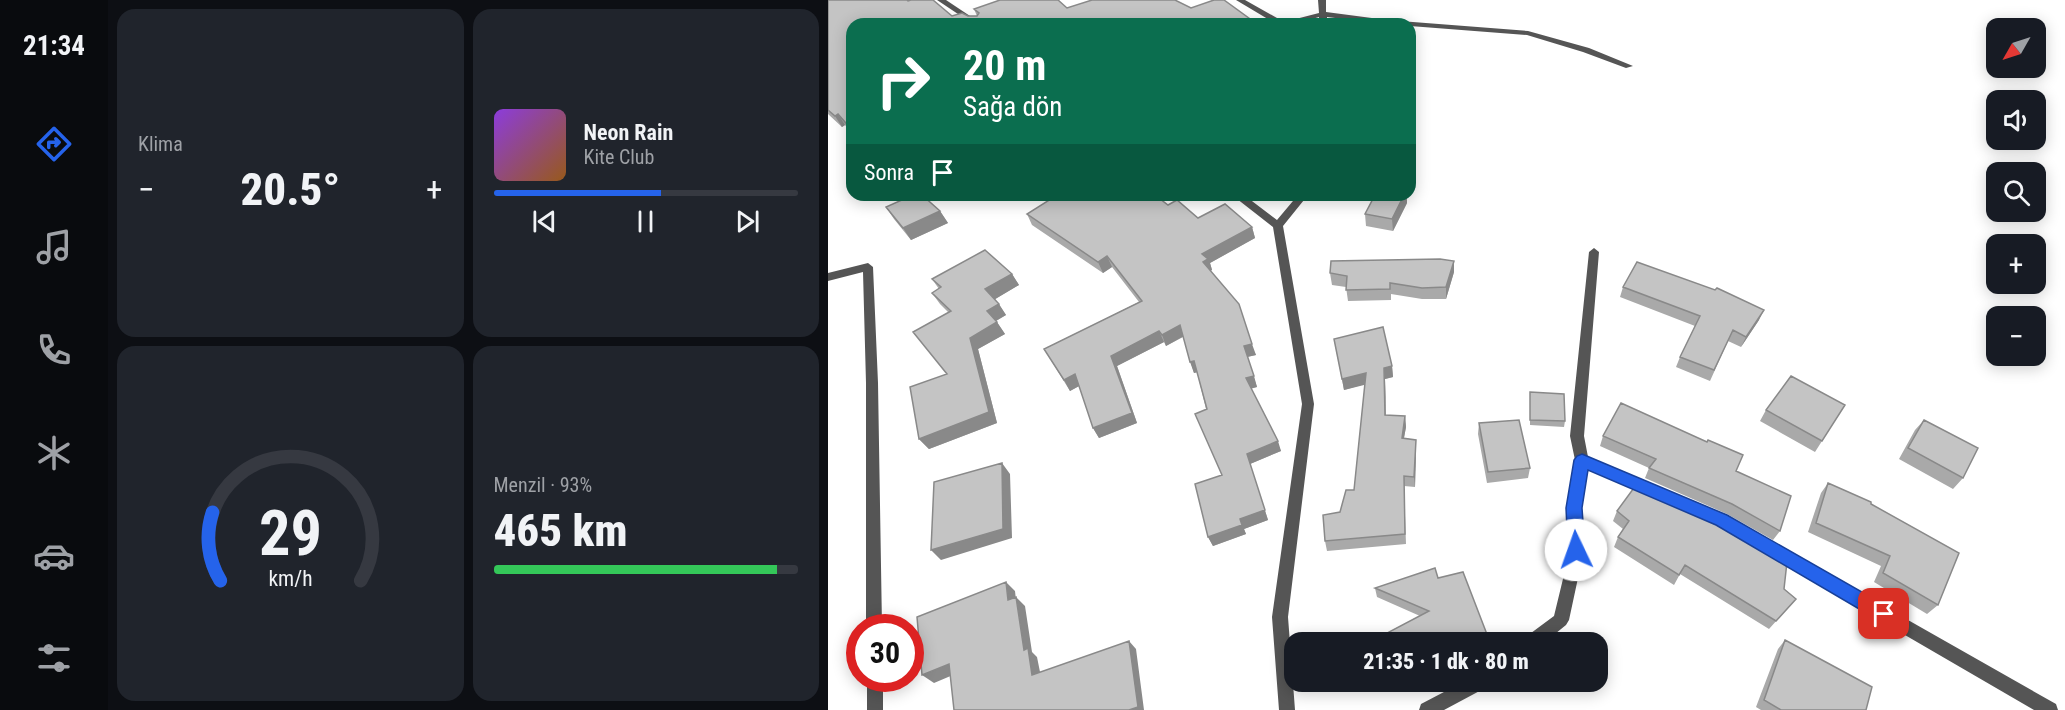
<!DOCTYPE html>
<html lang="tr">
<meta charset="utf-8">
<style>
body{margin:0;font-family:"Roboto Condensed",sans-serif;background:#20242c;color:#f1f3f6;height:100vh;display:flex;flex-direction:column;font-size:22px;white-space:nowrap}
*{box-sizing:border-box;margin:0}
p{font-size:20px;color:#9ea1a6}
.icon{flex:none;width:33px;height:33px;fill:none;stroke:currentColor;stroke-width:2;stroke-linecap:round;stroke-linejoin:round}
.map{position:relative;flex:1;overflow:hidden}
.drawer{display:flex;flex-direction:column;gap:9px;padding:9px;background:#0d0f14;width:720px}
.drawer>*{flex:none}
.banner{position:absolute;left:18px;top:18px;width:570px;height:183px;border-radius:18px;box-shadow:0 3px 15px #0003;background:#0b6e4f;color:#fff;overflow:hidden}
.needle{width:39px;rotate:231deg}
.fabs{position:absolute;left:1158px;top:18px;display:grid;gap:12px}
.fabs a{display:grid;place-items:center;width:60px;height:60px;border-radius:12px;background:#171b24;box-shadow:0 3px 15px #0003;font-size:30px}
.speed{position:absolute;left:18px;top:614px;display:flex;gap:12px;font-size:30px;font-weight:700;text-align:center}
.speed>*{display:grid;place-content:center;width:78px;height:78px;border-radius:50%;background:#171b24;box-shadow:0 3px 15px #0003;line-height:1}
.speed .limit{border:9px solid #d22;background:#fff;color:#111}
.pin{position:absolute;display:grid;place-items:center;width:51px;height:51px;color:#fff;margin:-26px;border-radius:12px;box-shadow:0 3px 9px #0006}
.me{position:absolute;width:66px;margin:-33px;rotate:357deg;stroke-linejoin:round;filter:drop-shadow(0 0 4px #0008)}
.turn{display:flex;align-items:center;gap:21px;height:126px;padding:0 18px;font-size:27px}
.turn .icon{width:78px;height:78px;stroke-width:2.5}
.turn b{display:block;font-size:42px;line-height:51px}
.then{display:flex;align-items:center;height:57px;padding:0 18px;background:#0003;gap:12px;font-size:22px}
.big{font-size:45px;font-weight:800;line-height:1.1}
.drawer .widget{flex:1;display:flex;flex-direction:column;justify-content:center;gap:9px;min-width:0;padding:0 21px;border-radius:18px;background:#20242c}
.drawer .dial{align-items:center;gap:0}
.dial svg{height:156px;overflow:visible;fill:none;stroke:#363941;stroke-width:7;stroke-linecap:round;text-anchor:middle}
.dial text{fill:#f1f3f6;stroke:none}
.song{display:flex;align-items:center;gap:18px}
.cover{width:72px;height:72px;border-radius:9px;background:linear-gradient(135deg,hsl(270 70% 55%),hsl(30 70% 35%))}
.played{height:6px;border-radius:3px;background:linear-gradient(90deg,#2563eb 55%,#363941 55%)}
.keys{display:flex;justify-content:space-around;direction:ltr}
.heat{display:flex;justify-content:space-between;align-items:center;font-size:33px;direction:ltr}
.charge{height:9px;border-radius:4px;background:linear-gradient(90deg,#34c759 93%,#363941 0)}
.drawer .tiles{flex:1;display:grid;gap:9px;grid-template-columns:repeat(2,1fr)}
.trip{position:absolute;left:456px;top:632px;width:324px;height:60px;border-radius:18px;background:#171b24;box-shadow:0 3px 15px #0003;font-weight:800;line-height:60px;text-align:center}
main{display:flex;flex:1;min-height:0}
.dock{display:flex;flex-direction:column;width:108px;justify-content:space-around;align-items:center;background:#090b0e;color:#9ea1a6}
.dock .icon{width:42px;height:42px}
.dock .selected{color:#2563eb}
.dock b{font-size:27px;color:#f1f3f6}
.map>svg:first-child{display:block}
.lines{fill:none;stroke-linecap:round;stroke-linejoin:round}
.street{fill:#555;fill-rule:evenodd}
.wall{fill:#a9a9a9}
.shaded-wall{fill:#898989}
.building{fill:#c4c4c4;stroke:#898989;stroke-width:1.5}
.route{fill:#2563eb;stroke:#184099;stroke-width:1.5}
</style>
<main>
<nav class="dock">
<b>21:34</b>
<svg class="icon selected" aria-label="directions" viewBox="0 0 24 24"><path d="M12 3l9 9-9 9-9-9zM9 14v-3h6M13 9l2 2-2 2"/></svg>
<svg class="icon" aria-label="music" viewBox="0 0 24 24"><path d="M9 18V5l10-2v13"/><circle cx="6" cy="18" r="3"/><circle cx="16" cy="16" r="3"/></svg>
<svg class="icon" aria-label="phone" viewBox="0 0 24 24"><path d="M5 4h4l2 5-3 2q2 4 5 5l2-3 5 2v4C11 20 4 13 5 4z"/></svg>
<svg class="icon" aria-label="climate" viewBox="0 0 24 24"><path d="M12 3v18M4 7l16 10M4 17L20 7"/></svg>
<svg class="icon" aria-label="car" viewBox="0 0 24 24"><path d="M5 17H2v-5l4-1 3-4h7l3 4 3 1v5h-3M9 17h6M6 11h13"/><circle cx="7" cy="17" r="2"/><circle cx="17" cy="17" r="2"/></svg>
<svg class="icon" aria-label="filters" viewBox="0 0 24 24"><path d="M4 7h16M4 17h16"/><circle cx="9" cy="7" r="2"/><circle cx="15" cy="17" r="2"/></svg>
</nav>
<section class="drawer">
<div class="tiles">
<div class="widget"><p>Klima</p>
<div class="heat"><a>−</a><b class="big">20.5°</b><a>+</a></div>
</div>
<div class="widget">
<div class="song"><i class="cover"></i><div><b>Neon Rain</b><p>Kite Club</p></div></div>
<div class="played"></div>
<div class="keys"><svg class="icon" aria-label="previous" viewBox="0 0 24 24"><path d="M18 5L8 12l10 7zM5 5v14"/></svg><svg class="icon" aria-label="pause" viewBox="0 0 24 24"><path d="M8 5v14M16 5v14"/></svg><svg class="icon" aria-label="next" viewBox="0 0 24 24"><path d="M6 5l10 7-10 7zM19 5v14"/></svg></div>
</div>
<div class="widget dial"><svg viewBox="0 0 100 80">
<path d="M14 69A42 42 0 1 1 86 69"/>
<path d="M14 69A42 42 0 0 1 10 34" stroke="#2563eb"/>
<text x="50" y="56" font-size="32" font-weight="700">29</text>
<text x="50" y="72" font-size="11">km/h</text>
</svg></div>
<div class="widget"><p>Menzil · 93%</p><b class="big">465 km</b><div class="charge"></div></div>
</div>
</section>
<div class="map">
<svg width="1237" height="710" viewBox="0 0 1237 710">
<rect width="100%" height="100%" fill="#fff"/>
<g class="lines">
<path class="street" d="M109,0H118L154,24H145Z
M408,0H417L456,22L491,13L490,0H498V12L559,20L700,31L761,48L805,66L798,68L755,52L699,35L582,26V24H556L499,17V24H491V17L467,24H448Z
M404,195H416L449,220L470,195H480L455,226L486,404L460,617L467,710H451L444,617L474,404L445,227Z
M766,248L771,252L756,436L760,457L827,486L829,490L827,494L822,496L759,468L753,508L756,550L741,620L738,625L717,642H697L699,636L726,616L742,550L739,508L747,460L742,436L761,252Z
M40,263L45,267L50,383L54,627H38V383L35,272L0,281V273Z
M932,536L1228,704L1230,710H1206L927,548L925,543L927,538Z
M39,678H55V710H39Z
M637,681H661L659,687L616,710H591L593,704Z"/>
</g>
<path class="wall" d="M0,0L80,1L124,16H149L146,9L363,8L429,24H24V133L17,125L14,127L0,114Z
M212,195H327L340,205L370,218L424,227L427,238L382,263L384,270L382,271L428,355L419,357L429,387L423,388L453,451L422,464L440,520L416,529L418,534L385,546L380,537L394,475L369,372L366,373L355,337L338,346L336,342L289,366L309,423L271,438L265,428L251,386L242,391L216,349L311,302L284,267L275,273L204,225L199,214L219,202Z
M579,203L565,231L538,226L537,214Z
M58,207L112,211L120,223L83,240L66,219Z
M626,272L618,299H594L563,294V300L520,301L518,287L504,285L502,273Z
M184,274L191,285L167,299L178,315L168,321L177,334L150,349L169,423L101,449L91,439L119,374L120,312L112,304L104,293L111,289L104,279Z
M795,287L931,320L913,347L900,341L882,381L848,367L852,357L867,326L792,297Z
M506,339L564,366L565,377L557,379L558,416H577L578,427L576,438L588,440V450L587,487L576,486L578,544L499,551L497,541L526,490L537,384L516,390Z
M702,392L737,421L736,427L702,425Z
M1017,405L987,452L932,421L938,410Z
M1096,420L1135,478L1125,489L1071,459L1087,430Z
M651,423L702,468L700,478L659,483L650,434Z
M775,436L908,471L952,531L945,540L899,514L817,478L821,468L772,446Z
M1000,483L1043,504L1110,605L1099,614L1046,582L1053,566L980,532L993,493Z
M789,511L944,554L956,589L968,599L941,629L852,574L846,585L786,547L790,537L795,529L785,521Z
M610,578L660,637L659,642H560L559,633L592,616L549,597L547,588Z
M957,640L1038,710H933L928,707L950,649Z"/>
<path class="shaded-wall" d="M10,114L17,125L14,127L7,116Z
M576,195H579V203L565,231L564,219Z
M112,211L120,223L83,240L75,228Z
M424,227L427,238L382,263L384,270L378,273L375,262L374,254Z
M279,256L284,267L275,273L270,262Z
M626,261V272L618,299V287Z
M184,274L191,285L164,301L157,289Z
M171,304L178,315L166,322L159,311Z
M936,310L931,320L913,347L918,337Z
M169,322L177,334L150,349L169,423L101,449L91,439L142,338Z
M352,325L356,336L338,346L334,335Z
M331,331L336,342L289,366L309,423L271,438L265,428L283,356Z
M424,344L428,355L419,357L416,346Z
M366,361L370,372L366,373L362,362Z
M564,366L565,377L557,379L558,426L556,368Z
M538,373L540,384L516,390L514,379Z
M247,374L253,385L242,391L236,380Z
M426,376L429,387L422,389L418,378Z
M577,416L578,427L574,448V438Z
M588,440V450L587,487L586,477Z
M450,441L453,451L422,464L440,520L416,529L418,534L385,546L380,537L412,519L419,454Z
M174,463L182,474L184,538L113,560L103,550Z
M178,582L187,591L189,609L180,600Z
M188,597L197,606L204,652L209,657L214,682L204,675L196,650Z
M660,637L659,642H642Z
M301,641L308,649L316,710H301Z
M121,664L132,672L106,683L94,675Z"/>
<path class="building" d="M0,0H79L80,1L83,0H105L124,16L134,13L140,16H149L151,13L146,9L172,0H230L239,8L264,0H347L363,8L386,0H396L429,24H24V130L10,114L7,116L0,110Z
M85,195H94L112,211L75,228L58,207Z
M218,195H327L340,205L349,200L370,218L397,204L424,227L374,254L380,259L375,262L411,304L424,344L416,346L426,376L418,378L450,441L419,454L437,510L412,519L414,525L380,537L367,484L394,475L367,414L379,409L366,361L362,362L352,325L334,335L331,331L283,356L304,413L265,428L247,374L236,380L216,349L314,301L279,256L270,262L199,214L223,199Z
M547,195H576L564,219L537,214Z
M157,250L184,274L157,289L171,304L159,311L169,322L142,338L161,412L91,439L82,387L119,374L85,332L123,311L104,293L113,287L104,279Z
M612,259L626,261L618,287L594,288L562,283V289L518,290L519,276L502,273L503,261Z
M809,262L887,290L889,288L936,310L918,337L905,330L886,370L852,357L872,316L795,287Z
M555,327L564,366L556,368L557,415L577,416L574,438L588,440L586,477L576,476L577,534L497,541L495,515L512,512L518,490H526L538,373L514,379L506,339Z
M963,376L1017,405L994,441L938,410Z
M702,392L736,394L737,421L702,420Z
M793,403L879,442L880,440L915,455L908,471L963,496L952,531L904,504L821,468L828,459L775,436Z
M691,420L702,468L660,472L651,423Z
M1096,420L1150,448L1135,478L1080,448Z
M174,463L175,529L103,550L106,482Z
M811,481L892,516L946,547L944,554L959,562L956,589L968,599L948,621L857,565L851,575L790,537L801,521L789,511Z
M1000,483L1043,502V504L1131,553L1110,605L1055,573L1062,556L988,523Z
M607,568L610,578L635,572L660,637L642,642H562L559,633L601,611L547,588Z
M178,582L180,600L188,597L196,650L200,648L204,675L301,641L310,707L301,710H126L121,664L94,675L89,617Z
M957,640L1044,687L1038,710H953L936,700Z"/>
<path class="route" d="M754,454L899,515L1062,608L1065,614L1062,620L1056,623L1050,620L888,525L760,470L754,508L757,550L754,555L748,558L743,555L740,550L738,508L746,460L749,456Z"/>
</svg>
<div class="fabs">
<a><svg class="needle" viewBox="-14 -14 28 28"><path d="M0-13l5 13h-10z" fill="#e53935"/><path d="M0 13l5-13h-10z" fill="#9ea1a6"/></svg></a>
<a><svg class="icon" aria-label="sound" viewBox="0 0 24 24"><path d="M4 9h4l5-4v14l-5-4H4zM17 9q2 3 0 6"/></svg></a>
<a><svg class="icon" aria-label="search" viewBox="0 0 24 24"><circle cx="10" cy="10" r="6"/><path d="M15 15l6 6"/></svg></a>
<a>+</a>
<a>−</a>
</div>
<div class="speed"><div class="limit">30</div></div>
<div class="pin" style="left:1056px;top:614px;background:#d93025"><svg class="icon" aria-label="arrive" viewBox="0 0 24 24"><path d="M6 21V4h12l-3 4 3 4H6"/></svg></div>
<svg class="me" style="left:748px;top:550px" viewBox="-20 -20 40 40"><circle r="19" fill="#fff"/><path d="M0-13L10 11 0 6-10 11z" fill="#2563eb"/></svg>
<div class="trip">21:35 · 1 dk · 80 m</div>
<div class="banner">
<div class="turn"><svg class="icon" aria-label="right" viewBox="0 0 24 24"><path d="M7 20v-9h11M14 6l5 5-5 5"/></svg><div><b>20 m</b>Sağa dön</div></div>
<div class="then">Sonra<svg class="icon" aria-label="arrive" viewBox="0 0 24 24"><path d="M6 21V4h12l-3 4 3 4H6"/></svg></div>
</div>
</div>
</main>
